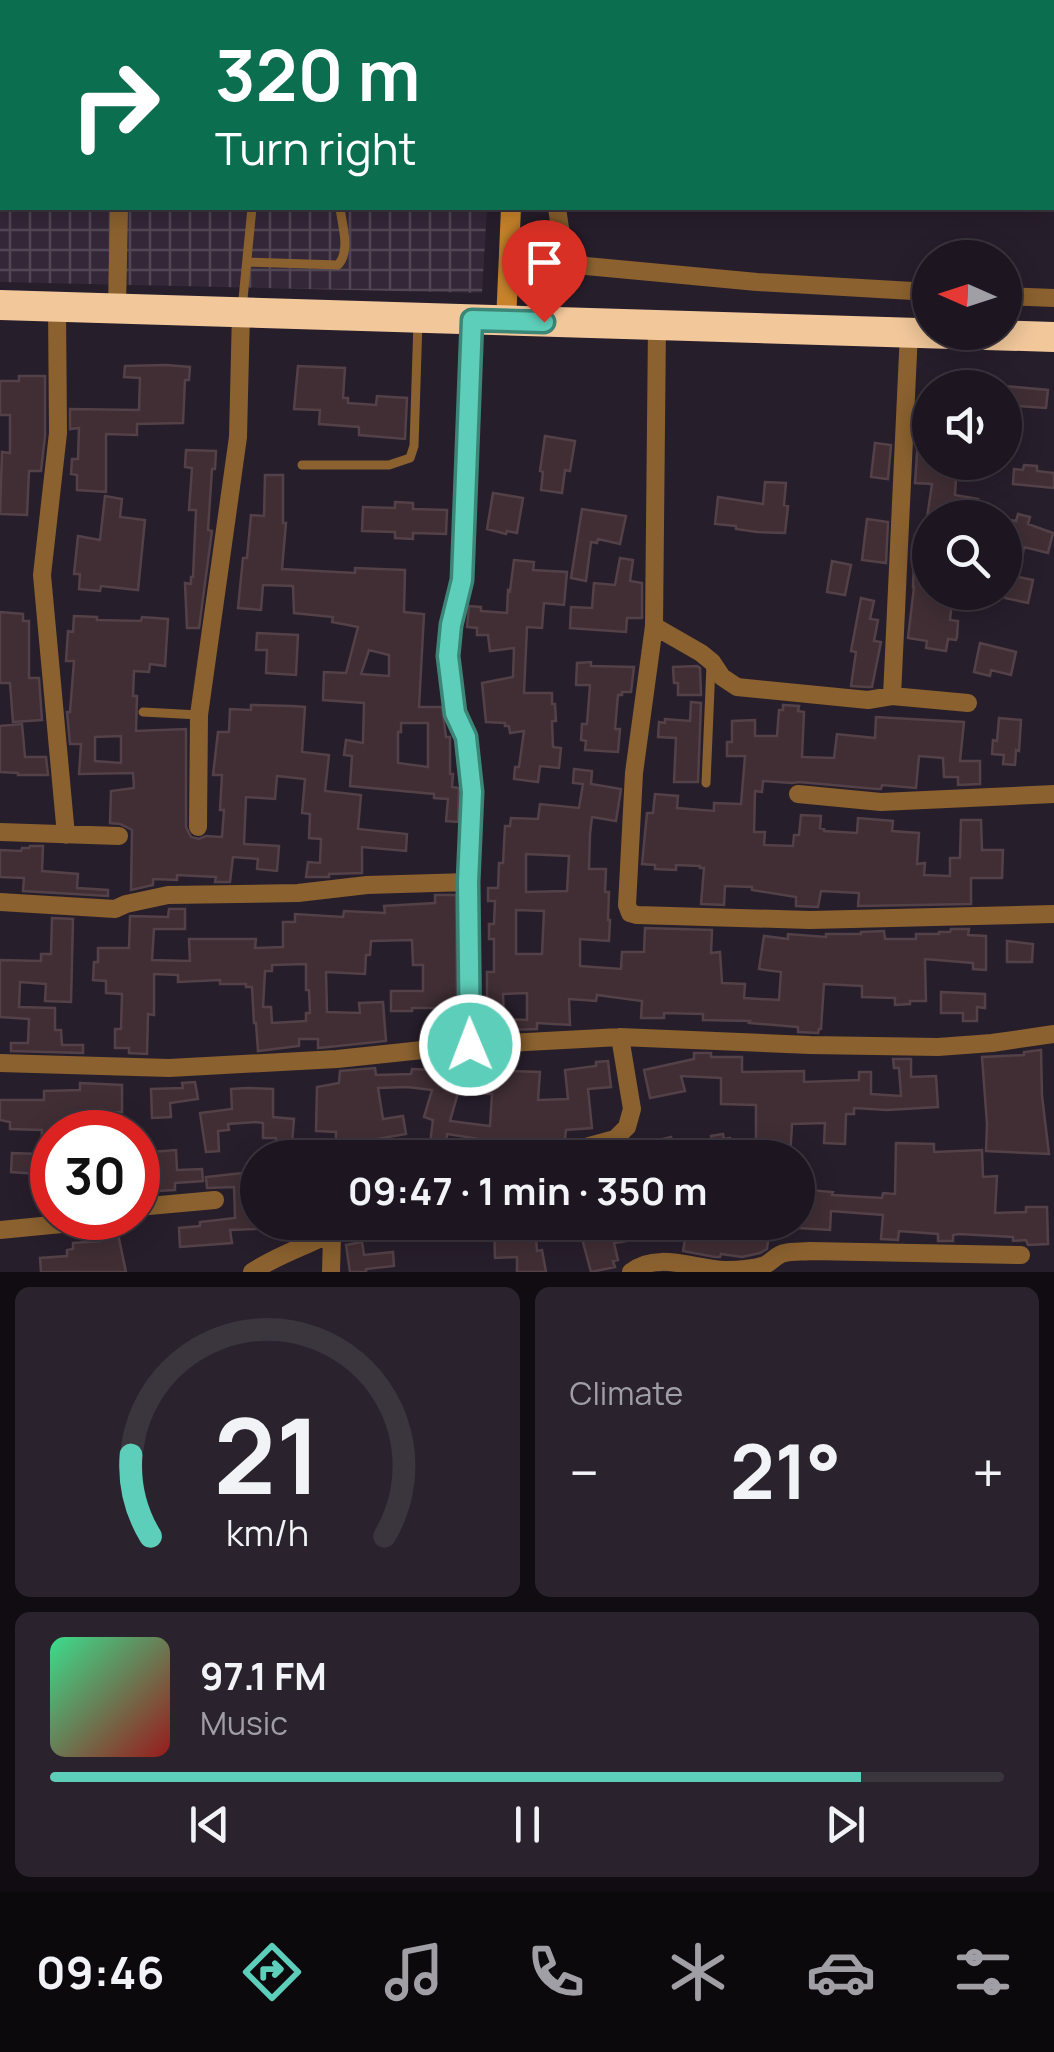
<!DOCTYPE html>
<meta charset="utf-8">
<style>
body{margin:0;font-family:Manrope,sans-serif;background:#2a232d;color:#f1f3f6;height:100vh;display:flex;flex-direction:column;font-size:38px;white-space:nowrap}
*{box-sizing:border-box;margin:0}
p{font-size:32px;color:#a09fa5}
.icon{flex:none;width:55px;height:55px;fill:none;stroke:currentColor;stroke-width:2;stroke-linecap:round;stroke-linejoin:round}
.map{position:relative;height:1272px;overflow:hidden}
.panel{display:flex;flex-direction:column;gap:15px;padding:15px;background:#100c12;flex:1}
.panel>*{flex:none}
.top-card{position:absolute;left:0px;top:0px;width:1055px;height:210px;box-shadow:0 5px 25px #0003,0 0 0 2px #3b353e;background:#0b6e4f;color:#fff;overflow:hidden}
.needle{width:65px;rotate:273deg}
.buttons{position:absolute;left:912px;top:240px;display:grid;gap:20px}
.buttons a{display:grid;place-items:center;width:110px;height:110px;border-radius:50%;background:#1d1620;box-shadow:0 5px 25px #0003,0 0 0 2px #3b353e;font-size:50px}
.speed{position:absolute;left:30px;top:1110px;display:flex;gap:20px;font-size:50px;font-weight:700;text-align:center}
.speed>*{display:grid;place-content:center;width:130px;height:130px;border-radius:50%;background:#1d1620;box-shadow:0 5px 25px #0003,0 0 0 2px #3b353e;line-height:1}
.speed .limit{border:15px solid #d22;background:#fff;color:#111}
.pin{position:absolute;display:grid;place-items:center;width:85px;height:85px;color:#fff;margin:-102px -42px;border-radius:50% 50% 50% 0;rotate:-45deg;box-shadow:0 0 10px #0007}
.pin .icon{rotate:45deg}
.me{position:absolute;width:110px;margin:-55px;rotate:359deg;stroke-linejoin:round;filter:drop-shadow(0 0 8px #0008)}
.turn{display:flex;align-items:center;gap:35px;height:210px;padding:0 50px;font-size:45px}
.turn .icon{width:130px;height:130px;stroke-width:2.5}
.turn b{display:block;font-size:70px;line-height:85px}
.big{font-size:75px;font-weight:700;line-height:1.1}
.panel .tile{flex:1;display:flex;flex-direction:column;justify-content:center;gap:15px;min-width:0;padding:0 35px;border-radius:15px;background:#2a232d}
.panel .dial{align-items:center;gap:0}
.dial svg{height:260px;overflow:visible;fill:none;stroke:#3b353e;stroke-width:7;stroke-linecap:round;text-anchor:middle}
.dial text{fill:#f1f3f6;stroke:none}
.song{display:flex;align-items:center;gap:30px}
.cover{width:120px;height:120px;border-radius:15px;background:linear-gradient(135deg,hsl(150 70% 55%),hsl(0 70% 35%))}
.played{height:10px;border-radius:5px;background:linear-gradient(90deg,#5dceb9 85%,#3b353e 85%)}
.keys{display:flex;justify-content:space-around;direction:ltr}
.heat{display:flex;justify-content:space-between;align-items:center;font-size:55px;direction:ltr}
.panel .tiles{flex:1;display:grid;gap:15px;grid-template-columns:1fr 1fr}
.tile:last-child{grid-column:span 2}
.trip{position:absolute;left:240px;top:1140px;width:575px;height:100px;border-radius:50px;background:#1d1620;box-shadow:0 5px 25px #0003,0 0 0 2px #3b353e;font-weight:700;line-height:100px;text-align:center}
.menu{display:flex;height:160px;justify-content:space-around;align-items:center;background:#0c090d;color:#a09fa5}
.menu .icon{width:70px;height:70px}
.menu .active{color:#5dceb9}
.menu b{font-size:45px;color:#f1f3f6}
.map>svg:first-child{display:block}
.industrial{fill:url(#industrial-grid)}
.building{fill:#402e34;stroke:#534147;stroke-width:2.5;fill-rule:evenodd}
.lines{fill:none;stroke-linecap:round;stroke-linejoin:round}
.lane{stroke:#8b612f;stroke-width:9}
.street{stroke:#8b612f;stroke-width:18}
.secondary{stroke:#c7832b;stroke-width:20}
.highway{stroke:#f2c89b;stroke-width:30}
.route-casing{stroke:#3c8678;stroke-width:25}
.route{stroke:#5dceb9;stroke-width:18}
</style>
<div class="map">
<svg width="1054" height="1272" viewBox="0 0 1054 1272">
<defs>
<pattern id="industrial-grid" width="8" height="8" patternUnits="userSpaceOnUse" patternTransform="scale(2.5)"><rect width="8" height="8" fill="#342738"/><path d="M0 4h8M4 0v8" fill="none" stroke="#514654"/></pattern>
</defs>
<rect width="100%" height="100%" fill="#271e2b"/>
<path class="industrial" d="M0,0H500V2H2V208H487L482,293L0,282Z"/>
<path class="building" d="M166,365L190,367L189,380H185L183,423L137,424V435L106,434V492L77,490V475L71,474L72,459H78L79,428L70,429V409L139,410L140,378L124,377L125,366Z
M298,366L345,368L343,398H348V403L376,405L377,396L407,398L405,439L359,435V427L319,424L320,410L294,409Z
M19,376H45V436L41,471H29L27,515L0,514L2,452L10,453V415H0V381H19Z
M1005,386L1048,390L1046,408L1018,406L1016,427L1005,426Z
M920,408H930V462H957L955,495L978,499L975,515L949,510L948,518H927L932,484L915,483Z
M545,436L575,441L570,471L565,470L562,493L541,490L543,472L540,471Z
M875,443L891,445L888,479L871,477Z
M186,450L216,451L215,469H212L208,530L212,531L199,628H187L185,583L191,584V577H193L196,510H189L192,468L185,467Z
M1024,465L1037,466V471L1054,473V488L1013,484L1014,469L1023,470Z
M265,475H283V523H286L282,569L355,573V568L405,570L404,612L424,614L419,707H442L446,737H450V774H453L452,787L459,788L458,822L446,821L448,799L434,798V794L350,786L352,756L344,755L346,740L363,743L364,703L323,700L324,672L346,673L358,627L332,622L333,617L294,613L293,586L263,585L261,610L238,608L243,558H247L251,515L264,516ZM369,650L389,655V676L361,674ZM401,723H428V767L398,763V732H401Z
M765,482L786,483L784,505L788,506L785,533L757,532L736,529V526L715,524L718,497L763,504Z
M493,493L523,498L517,533L507,531L506,534L487,529Z
M105,496L122,499L120,517L145,520L138,590L101,586L100,591L79,589L80,574H74L78,536L100,540Z
M395,502L413,503V509L447,510L446,534L413,533V539L395,538V532L362,531L363,507L395,508Z
M582,509L626,516L620,544L598,539L597,543L591,542L586,581L571,578Z
M1018,514L1030,517L1028,524L1053,533L1048,553L1024,547L1023,553L1018,552L1014,576L1033,580L1028,603L1005,598V559L1009,543L1005,540L1010,520L1016,521Z
M867,519L888,522L886,563L862,560Z
M915,535L930,537V592H953L950,620L958,621L957,637L956,640L948,639L946,651L926,648L927,641L908,638L914,587H913Z
M620,558L633,560L630,581L642,583V618H627L626,632L570,628L571,607L592,608L594,583L615,585Z
M514,560L534,562L533,570L567,572L564,605L544,603L542,628L527,627L524,693H552V704H555L556,721H552L553,747L561,748L559,768L540,766L538,782L514,779L515,767H519L524,731L510,733L509,726H505V723L486,722L482,683L513,677L514,648L490,651L488,635H477V628L467,627L469,606L481,607V611L507,613L508,590L510,591Z
M832,561L851,565L845,595L827,592Z
M861,598L874,601L870,619L878,620L874,641L881,642L872,687H868L851,686L856,652L851,651Z
M0,612L23,614V621H29V678H39L42,720L13,722L10,683H0Z
M74,616L97,617V620L141,621L142,617L168,619L165,666L150,664L149,672L134,671L133,696H137L136,731L186,729V827L191,837L199,839L206,836L222,837L224,810H220L222,775H213L218,732H229L230,709L251,710V705L292,706L305,707L302,752L329,755L325,791L361,795L358,829L407,834L406,851L362,847V873L329,874V877H306L308,862L320,863L321,839L309,838L310,814L302,813L305,779L277,776L275,799L246,797L244,844L279,846L277,871L257,869L258,859L233,857L230,882H215L216,877L177,875V880L153,879V885L131,890L132,830L120,824L110,823L111,791L134,788L133,773L79,774L81,744H70L67,712H70L74,661H66L68,631L73,632ZM121,736V763L95,761V737Z
M257,633L298,635L296,675L266,673L267,650H256Z
M980,643L1016,652L1011,675L991,670L990,676L974,672Z
M591,662V666L634,667L631,692H622V695H618L615,729H620L618,752L585,750L586,741L581,740L582,724H587L590,685H576L577,663Z
M697,666L700,668L701,695H678V683H674L673,667Z
M691,702L701,703L698,782H674L676,738L658,737L659,722L665,723V719L690,721Z
M783,705L799,706L798,711L804,712L802,757L834,758L837,734L875,738L876,717L964,722L960,761H980V784L958,785V777H944L943,758L919,756L916,788L882,785L881,789H877L799,782L792,783L763,781L762,792L755,791L754,832H765L764,845L793,846L794,835H799L801,815L821,816L820,828L824,829V831L857,833L858,818L893,821L892,831L919,833L917,864L925,863L924,875L950,876V858H960L961,820H981L982,850H1003L1002,878H971V904L858,906L859,893L821,891L818,907L796,906V897L752,890V887L725,886L724,905L701,904L704,868H700V866L676,865V870L655,869V865L642,864L647,813H653L655,794L678,796L677,808L714,811V803L741,804L745,756H727V742H732V721L755,720V736H777L779,710H783Z
M999,718L1021,720L1019,751L1016,750L1015,765L1003,764L1004,755L992,754L993,740L997,741Z
M22,724L25,757H46L48,775H18V773L0,772V726Z
M574,769L592,771L591,784L621,789L616,821L592,817L590,834L589,869H606L605,892H609L608,920H610L609,941L580,939V966L621,969L622,952H644L645,928L712,930L711,953L720,952L722,983L745,984L744,998L779,1000L781,972L759,969L764,936L788,939V934L826,937V934H861V932L884,931L885,939H916V934H939V932H950L951,929H969L968,935L986,936V970L973,969V963L925,959L926,1001H910V1004L895,1005V998L862,997V986L824,984L821,1029H819L818,1033L798,1032V1027L749,1023L750,1021L703,1020V1014L664,1013V1018H641L642,1001L597,995L596,1001L569,999L570,1025L537,1023V1029L482,1031V1016H487V972H494V939H489V924H494L495,901H488V888H498L499,863H503L505,826H510L511,818L538,819L540,804L579,808L583,784L573,783ZM526,854L569,856L567,891L526,892ZM516,910L544,911L542,954H516ZM527,993V1020L504,1019L503,994Z
M30,846H43L42,871L78,874L77,888L108,890V896L23,891L24,878L0,877V850L21,851L22,848H29Z
M435,895H456L457,1003H443V1008H412V1011H391V991H423V965H413L412,940L371,941L370,955H366L365,974L326,972L327,1012L360,1013L359,1003L383,1002L386,1041L318,1048V1039H299V1046L258,1051L256,1023H254L252,987H246V984H220V980L178,982V975L154,974V1015L148,1014L147,1054L129,1053V1048H115V1029H121L122,994L106,993V981L93,980L94,962H98V948H129L130,916L168,917L169,909H185V929H154L152,960L190,961L189,939H256L255,948L283,947V922H295V914L343,917L344,911L385,913L384,906L435,903ZM306,964V990H309L310,1013H306V1021L272,1023L271,1007H263L265,971H272V965Z
M52,918L73,919L71,1002L45,1001L46,984L20,982L19,1007L55,1008V1030H61L62,1045H83V1053L11,1051V1043H28L29,1019L0,1017V960L41,961V954H51Z
M1007,941L1033,944L1032,962H1007Z
M941,992L985,994V1008L977,1007V1021H963V1013H941Z
M1041,1050L1042,1096L1049,1154L986,1151L987,1124L982,1057L1024,1055V1052Z
M694,1053H711V1057H742V1072L804,1071V1082L859,1080V1072H871V1094L901,1096L899,1068H894L893,1059H911V1077L936,1076L938,1107L887,1110L854,1108V1114H846L845,1144L824,1143L825,1123L792,1124L790,1158H657L654,1141L671,1137L673,1151L702,1146L701,1143L712,1141L711,1136L723,1134L724,1139L730,1138L731,1143L756,1144V1105L721,1104V1078L681,1076L685,1091L650,1098L644,1070L694,1059Z
M608,1061L611,1087L588,1089L592,1128L566,1130L565,1139L486,1145V1140L447,1134L446,1144L430,1143L433,1120L424,1117L432,1090L407,1087L378,1088L383,1119L403,1116L406,1134L371,1140L372,1158H335L336,1132L316,1131L317,1087L339,1083L340,1071L375,1068L376,1075L411,1074L412,1069L464,1071V1063L513,1064L512,1071L540,1072L538,1100L568,1099L565,1070L596,1066V1062ZM458,1093L492,1094L490,1126L450,1121Z
M195,1082L198,1099L170,1103L171,1117L152,1118L151,1089L183,1088L182,1083Z
M80,1083L122,1085V1112L78,1113L79,1127H52V1175L11,1172L12,1153L41,1154L42,1130L10,1129V1122L0,1120V1100H44V1091L80,1090Z
M248,1088L273,1089V1117L294,1119L292,1143H294L296,1158H278L276,1138H263V1123L256,1122L228,1124L229,1130L218,1131L219,1151L206,1152L200,1113L232,1109L231,1089Z
M896,1143L934,1144V1152L982,1150L983,1177L997,1176L995,1213L1026,1212V1207H1047L1048,1244L1028,1245L1026,1240L1013,1241V1237L959,1234L953,1235V1241H938V1234L899,1231L898,1240L881,1239L883,1215L831,1211L830,1230L798,1228V1189L833,1192L832,1195L882,1198L883,1193L895,1194Z
M176,1150L177,1170L202,1169L203,1181L175,1183V1190L138,1192V1153Z
M243,1173V1184H254L256,1229L230,1230L232,1243L180,1247L179,1228L200,1226V1222L235,1218L234,1187L207,1188L206,1177Z
M494,1222H535L537,1251L542,1250L546,1272H517V1257L495,1258Z
M622,1222H650L653,1237L614,1243L618,1260L613,1261L615,1267L591,1272L581,1235L622,1224Z
M688,1222H751L770,1225L767,1249L760,1253L742,1257L721,1254L720,1257H715L683,1251Z
M118,1234L126,1272H41L40,1258L67,1256V1250L73,1249V1243L101,1241L100,1238Z
M362,1242L364,1255L393,1252L394,1266L366,1269V1272H350L346,1245Z"/>
<g class="lines">
<path class="lane" d="M794,0L825,1
M247,262L338,265C351,251 342,225 340,208
M242,309L252,208
M302,465H389L410,458L414,446L418,321
M143,712L199,715
M706,783L711,665"/>
<path class="street" d="M122,2V0
M666,2V0
M557,208C561,232 560,256 586,266L757,282L930,292
M1005,296L1054,298
M57,307L58,433L42,575L66,835
M117,308L119,208
M657,325L654,626L634,773L627,905L630,913L637,915L810,920L1054,914
M654,626L701,653L712,662L722,677L737,687L868,700L892,696L968,703
M892,696L909,332
M798,794L881,802L1054,794
M198,827L199,715L238,437L241,312
M0,832L119,836
M0,902L115,909L126,904L168,895L298,893L367,885L468,882
M470,1045L468,882L472,791L467,737L455,713L449,656L451,625L462,580L472,321
M0,1063L169,1068L337,1059L470,1045L620,1037L810,1045L938,1047L992,1043L1054,1034
M475,1158L571,1151L615,1139L627,1127L632,1109L620,1037
M138,1207L215,1200
M0,1230L72,1223L91,1218
M252,1272C283,1251 319,1243 350,1222
M331,1272L332,1235
M631,1272C656,1251 695,1269 725,1270C737,1270 754,1269 765,1265C773,1261 777,1254 785,1253C793,1251 802,1252 810,1251L1021,1255"/>
<path class="secondary" d="M519,2L520,0
M506,322L511,208"/>
<path class="highway" d="M0,305L1054,337"/>
</g>
<g class="lines">
<g class="route-casing">
<path id="route" d="M470,1045L468,882L472,792L466,737L455,713L448,656L451,625L462,580L472,320L544,322"/>
</g>
<use href="#route" class="route"/>
</g>
</svg>
<div class="buttons">
<a><svg class="needle" viewBox="-14 -14 28 28"><path d="M0-13l5 13h-10z" fill="#e53935"/><path d="M0 13l5-13h-10z" fill="#a09fa5"/></svg></a>
<a><svg class="icon" aria-label="sound" viewBox="0 0 24 24"><path d="M4 9h4l5-4v14l-5-4H4zM17 9q2 3 0 6"/></svg></a>
<a><svg class="icon" aria-label="search" viewBox="0 0 24 24"><circle cx="10" cy="10" r="6"/><path d="M15 15l6 6"/></svg></a>
</div>
<div class="speed"><div class="limit">30</div></div>
<div class="pin" style="left:544px;top:322px;background:#d93025"><svg class="icon" aria-label="arrive" viewBox="0 0 24 24"><path d="M6 21V4h12l-3 4 3 4H6"/></svg></div>
<svg class="me" style="left:470px;top:1045px" viewBox="-20 -20 40 40"><circle r="17" fill="#5dceb9" stroke="#fff" stroke-width="3"/><path d="M0-11L8 9 0 5-8 9z" fill="#fff"/></svg>
<div class="trip">09:47 · 1 min · 350 m</div>
<div class="top-card">
<div class="turn"><svg class="icon" aria-label="right" viewBox="0 0 24 24"><path d="M7 20v-9h11M14 6l5 5-5 5"/></svg><div><b>320 m</b>Turn right</div></div>
</div>
</div>
<section class="panel">
<div class="tiles">
<div class="tile dial"><svg viewBox="0 0 100 80">
<path d="M14 69A42 42 0 1 1 86 69"/>
<path d="M14 69A42 42 0 0 1 8 44" stroke="#5dceb9"/>
<text x="50" y="56" font-size="32" font-weight="700">21</text>
<text x="50" y="72" font-size="11">km/h</text>
</svg></div>
<div class="tile"><p>Climate</p>
<div class="heat"><a>−</a><b class="big">21°</b><a>+</a></div>
</div>
<div class="tile">
<div class="song"><i class="cover"></i><div><b>97.1 FM</b><p>Music</p></div></div>
<div class="played"></div>
<div class="keys"><svg class="icon" aria-label="previous" viewBox="0 0 24 24"><path d="M18 5L8 12l10 7zM5 5v14"/></svg><svg class="icon" aria-label="pause" viewBox="0 0 24 24"><path d="M8 5v14M16 5v14"/></svg><svg class="icon" aria-label="next" viewBox="0 0 24 24"><path d="M6 5l10 7-10 7zM19 5v14"/></svg></div>
</div>
</div>
</section>
<nav class="menu">
<b>09:46</b>
<svg class="icon active" aria-label="directions" viewBox="0 0 24 24"><path d="M12 3l9 9-9 9-9-9zM9 14v-3h6M13 9l2 2-2 2"/></svg>
<svg class="icon" aria-label="music" viewBox="0 0 24 24"><path d="M9 18V5l10-2v13"/><circle cx="6" cy="18" r="3"/><circle cx="16" cy="16" r="3"/></svg>
<svg class="icon" aria-label="phone" viewBox="0 0 24 24"><path d="M5 4h4l2 5-3 2q2 4 5 5l2-3 5 2v4C11 20 4 13 5 4z"/></svg>
<svg class="icon" aria-label="climate" viewBox="0 0 24 24"><path d="M12 3v18M4 7l16 10M4 17L20 7"/></svg>
<svg class="icon" aria-label="car" viewBox="0 0 24 24"><path d="M5 17H2v-5l4-1 3-4h7l3 4 3 1v5h-3M9 17h6M6 11h13"/><circle cx="7" cy="17" r="2"/><circle cx="17" cy="17" r="2"/></svg>
<svg class="icon" aria-label="filters" viewBox="0 0 24 24"><path d="M4 7h16M4 17h16"/><circle cx="9" cy="7" r="2"/><circle cx="15" cy="17" r="2"/></svg>
</nav>
